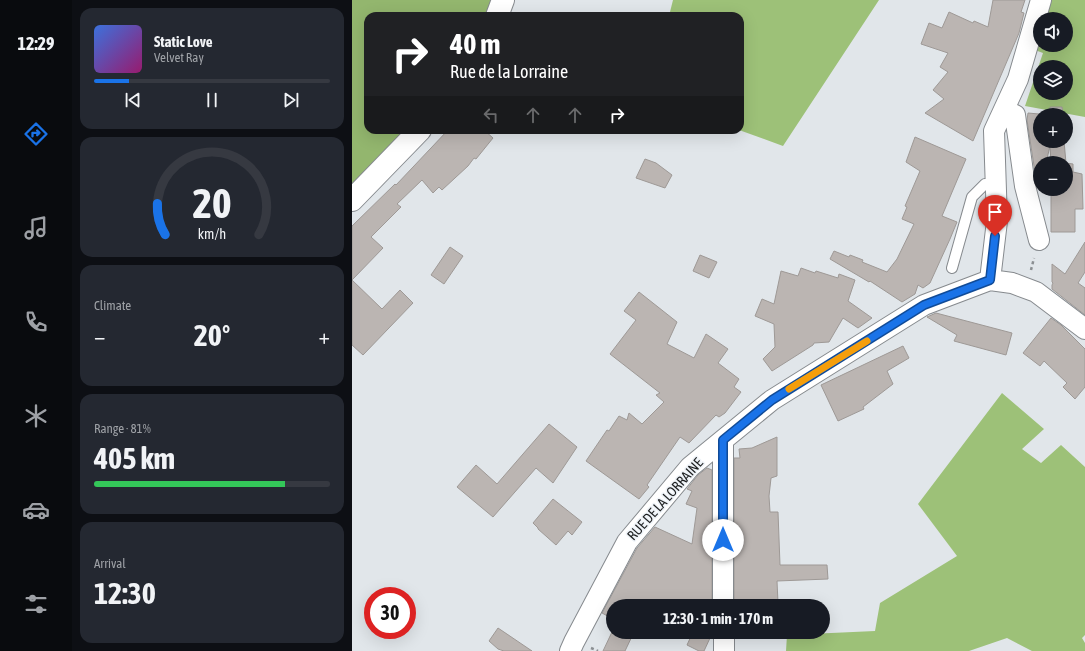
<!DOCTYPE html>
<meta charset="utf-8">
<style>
body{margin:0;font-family:"Asap Condensed",sans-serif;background:#242831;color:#f1f3f6;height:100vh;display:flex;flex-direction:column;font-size:15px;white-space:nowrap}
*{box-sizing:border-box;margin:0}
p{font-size:13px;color:#9ea1a6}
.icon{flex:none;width:22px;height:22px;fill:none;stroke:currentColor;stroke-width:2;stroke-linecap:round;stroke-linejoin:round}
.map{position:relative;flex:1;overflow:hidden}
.drawer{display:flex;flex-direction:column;gap:8px;padding:8px;background:#0d0f14;width:280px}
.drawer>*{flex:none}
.hud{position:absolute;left:12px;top:12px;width:380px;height:122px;border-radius:12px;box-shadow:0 4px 16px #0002;background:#202124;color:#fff;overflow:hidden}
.fabs{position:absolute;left:681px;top:12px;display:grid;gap:8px}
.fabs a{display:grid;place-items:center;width:40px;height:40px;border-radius:50%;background:#171b24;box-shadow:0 4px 16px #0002;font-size:20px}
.speed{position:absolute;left:12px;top:587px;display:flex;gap:8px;font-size:20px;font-weight:700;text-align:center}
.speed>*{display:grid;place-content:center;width:52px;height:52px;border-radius:50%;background:#171b24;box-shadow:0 4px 16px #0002;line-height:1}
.speed .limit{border:6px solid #d22;background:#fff;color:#111}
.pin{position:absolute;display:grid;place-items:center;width:34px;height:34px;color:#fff;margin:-41px -17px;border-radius:50% 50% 50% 0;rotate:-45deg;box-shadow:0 0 4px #0007}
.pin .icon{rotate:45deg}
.me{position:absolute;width:44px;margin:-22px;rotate:0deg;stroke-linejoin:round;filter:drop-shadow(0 0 3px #0008)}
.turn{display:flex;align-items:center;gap:14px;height:84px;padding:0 20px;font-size:18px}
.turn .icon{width:52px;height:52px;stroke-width:2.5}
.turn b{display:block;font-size:28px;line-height:34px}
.lanes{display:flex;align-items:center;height:38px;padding:0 20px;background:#0003;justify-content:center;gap:20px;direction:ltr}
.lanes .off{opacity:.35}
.big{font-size:30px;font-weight:700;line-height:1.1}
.drawer .card{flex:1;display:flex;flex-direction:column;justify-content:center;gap:6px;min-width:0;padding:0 14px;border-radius:12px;background:#242831}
.drawer .dial{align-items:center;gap:0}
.dial svg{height:104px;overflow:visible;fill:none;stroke:#363941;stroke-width:7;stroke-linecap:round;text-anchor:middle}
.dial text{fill:#f1f3f6;stroke:none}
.song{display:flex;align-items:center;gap:12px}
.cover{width:48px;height:48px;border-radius:6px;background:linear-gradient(135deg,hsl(220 70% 55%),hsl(320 70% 35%))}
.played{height:4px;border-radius:2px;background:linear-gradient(90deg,#1a73e8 15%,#363941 15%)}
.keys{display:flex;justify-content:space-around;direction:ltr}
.heat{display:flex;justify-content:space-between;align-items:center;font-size:22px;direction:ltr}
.charge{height:6px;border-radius:3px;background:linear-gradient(90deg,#34c759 81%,#363941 0)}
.trip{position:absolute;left:254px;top:599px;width:224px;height:40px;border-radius:20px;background:#171b24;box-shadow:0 4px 16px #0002;font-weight:700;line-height:40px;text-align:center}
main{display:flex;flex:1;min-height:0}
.dock{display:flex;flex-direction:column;width:72px;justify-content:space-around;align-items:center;background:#090b0e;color:#9ea1a6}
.dock .icon{width:28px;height:28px}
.dock .on{color:#1a73e8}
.dock b{font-size:18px;color:#f1f3f6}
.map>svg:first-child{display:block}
.green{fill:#9dc178;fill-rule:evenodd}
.forest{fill:#93b66e}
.building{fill:#bbb5b2;stroke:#9e9996}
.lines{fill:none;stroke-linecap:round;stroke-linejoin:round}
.lane-casing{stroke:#868a8e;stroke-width:12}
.street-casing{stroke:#868a8e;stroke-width:22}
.secondary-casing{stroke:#868a8e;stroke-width:24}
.path{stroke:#8b8f92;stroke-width:2.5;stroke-dasharray:3 3;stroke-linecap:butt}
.lane{stroke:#fff;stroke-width:10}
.street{stroke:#fff;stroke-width:20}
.secondary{stroke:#fff;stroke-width:22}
.route-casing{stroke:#114b97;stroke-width:10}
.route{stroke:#1a73e8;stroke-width:7}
.slow{stroke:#f59e0b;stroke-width:7}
.labels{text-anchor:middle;stroke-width:3;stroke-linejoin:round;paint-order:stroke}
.street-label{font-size:14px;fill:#1d1f20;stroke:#eef3f8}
</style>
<main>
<nav class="dock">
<b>12:29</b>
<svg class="icon on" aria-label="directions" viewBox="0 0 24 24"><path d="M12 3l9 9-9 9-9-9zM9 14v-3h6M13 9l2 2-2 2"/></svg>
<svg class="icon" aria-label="music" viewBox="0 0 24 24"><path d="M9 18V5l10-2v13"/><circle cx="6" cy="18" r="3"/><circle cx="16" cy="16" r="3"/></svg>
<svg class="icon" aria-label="phone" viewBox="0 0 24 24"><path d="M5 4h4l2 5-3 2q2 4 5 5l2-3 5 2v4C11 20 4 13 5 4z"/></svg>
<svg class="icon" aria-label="climate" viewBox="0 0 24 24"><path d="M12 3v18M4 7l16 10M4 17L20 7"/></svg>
<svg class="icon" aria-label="car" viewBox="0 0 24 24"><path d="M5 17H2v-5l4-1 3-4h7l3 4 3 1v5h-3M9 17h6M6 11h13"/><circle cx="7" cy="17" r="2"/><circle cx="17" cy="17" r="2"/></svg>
<svg class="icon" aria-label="filters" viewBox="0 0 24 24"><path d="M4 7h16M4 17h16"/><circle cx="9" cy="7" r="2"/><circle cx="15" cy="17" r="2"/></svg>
</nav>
<section class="drawer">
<div class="card">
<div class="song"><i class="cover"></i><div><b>Static Love</b><p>Velvet Ray</p></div></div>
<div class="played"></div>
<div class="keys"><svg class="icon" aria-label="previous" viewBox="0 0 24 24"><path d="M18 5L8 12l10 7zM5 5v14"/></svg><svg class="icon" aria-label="pause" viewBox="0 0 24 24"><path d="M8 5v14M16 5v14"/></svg><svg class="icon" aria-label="next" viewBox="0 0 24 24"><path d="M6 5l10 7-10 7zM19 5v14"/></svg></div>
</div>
<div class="card dial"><svg viewBox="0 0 100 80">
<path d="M14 69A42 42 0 1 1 86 69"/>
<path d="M14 69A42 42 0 0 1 8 45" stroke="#1a73e8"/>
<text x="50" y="56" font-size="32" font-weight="700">20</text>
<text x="50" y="72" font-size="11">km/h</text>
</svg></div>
<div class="card"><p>Climate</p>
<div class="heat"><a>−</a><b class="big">20°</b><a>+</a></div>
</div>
<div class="card"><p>Range · 81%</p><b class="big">405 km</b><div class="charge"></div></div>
<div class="card"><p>Arrival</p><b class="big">12:30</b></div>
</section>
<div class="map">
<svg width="733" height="651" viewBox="0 0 733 651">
<rect width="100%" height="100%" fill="#e1e6ea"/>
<path class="green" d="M321,0H527L431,146L387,130H388V16H317Z
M689,0H733V117L673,106L691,53L675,47ZM688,19H714V45H688ZM688,67H714V93H688Z
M650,393L692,429L670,449L689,463L709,445L733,467V635L730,638L733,643V651H680L655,638L617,651H434L435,635L523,631L528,603L605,556L566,504Z"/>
<path class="forest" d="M0,0H151L145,16H16V130H68L0,200Z"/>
<path class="building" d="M641,0H673L669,12L672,13L667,33L621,141L573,113L592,99L581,90L596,72L588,67L596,53L569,44L577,23L590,28L597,12L621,23L622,21L636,27Z
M698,107H710L711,115H698Z
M676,113L698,115H688V141H712L714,163L721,164V172L730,174L731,209H723V232H699V189H714V163H699L698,146L694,163H688V180L684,179L675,120Z
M96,130H132L141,138L124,159L122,158L116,166L90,190L87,187L81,193L70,180L45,204L49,207L19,237L31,248L0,280L30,309L48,290L61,303L11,355L0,345V226L43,184L44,185Z
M563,137L614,159L590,216L605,222L598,239L578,283L571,288L566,285L563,294L550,302L518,281L517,282L478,259L482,251L497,257L498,255L511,260L510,262L535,272L545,259L562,224L550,219L555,207L553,206L568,171L554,162Z
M293,159L304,163L320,175L313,188L284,178Z
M733,242V272L726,283L733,288V315L700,289V285L701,283L700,282V264L713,274Z
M98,247L111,256L92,284L79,275Z
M348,255L365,262L357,278L341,271Z
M449,268L463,273L464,271L486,278L487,274L503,280L496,301L520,318L506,328L491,318L477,342L462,343L461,345L420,371L411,359L423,347L422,324L403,316L410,299L422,304L429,271L446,276Z
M287,292L325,322L315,344L342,358L354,334L376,349L366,363L387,379L382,387L389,392L373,413L367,417L364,415L337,443L328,437L295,485L297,487L287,499L234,461L255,430L257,431L267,416L275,420L277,413L290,424L312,402L304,395L308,393L258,354L284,320L272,311Z
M584,313L660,333L654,355L602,341L605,335L575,317Z
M699,318L709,325L733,349V387L723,399L711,387L715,383L692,361L688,366L671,353Z
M551,346L557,358L535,371L541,384L511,407L512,409L486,421L469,385Z
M197,424L225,447L201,483L184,468L141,517L105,487L124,465L145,484Z
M425,437V476L419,478L417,496L418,512H426L428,565H475L476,579L425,581L426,603L424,604V606H382V458H388L387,449L400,448Z
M355,468L360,470V606H261V619L250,613L285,548L303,527L340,544L345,508L334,504L340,491L335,489L346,475Z
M201,499L230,522L220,535L216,531L204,545L186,529V528L181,523Z
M146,628L180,651H152L146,649L137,641Z
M260,632H282L273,651H251Z
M341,632H360V638H358L352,651H347L335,645Z"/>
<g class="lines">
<g class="lane-casing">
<path id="lane" d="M600,268L620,197L633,184H644"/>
</g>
<g class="street-casing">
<path id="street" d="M652,110L663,115L673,186L687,240
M638,280L645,221L642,131L666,79L689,0
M371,440V606
M372,632V651
M218,651L222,642L275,542L338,467L420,400L572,305L638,280L660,283L684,292L733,329"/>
</g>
<g class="secondary-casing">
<path id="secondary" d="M145,16L151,0
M0,200L68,130"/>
</g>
<path class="path" d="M679,270L682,258
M239,648L246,651"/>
<use href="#lane" class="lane"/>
<use href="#street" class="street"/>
<use href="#secondary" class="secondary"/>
</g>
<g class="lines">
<g class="route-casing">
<path id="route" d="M371,540V440L420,400L572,305L638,280L643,236"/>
</g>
<use href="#route" class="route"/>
<path class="slow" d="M437,389L515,341"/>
</g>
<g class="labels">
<g class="street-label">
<text transform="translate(313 499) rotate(-48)" y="5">RUE DE LA LORRAINE</text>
</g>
</g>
</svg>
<div class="fabs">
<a><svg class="icon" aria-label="sound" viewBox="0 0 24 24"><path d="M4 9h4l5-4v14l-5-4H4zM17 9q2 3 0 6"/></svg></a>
<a><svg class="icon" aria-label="layers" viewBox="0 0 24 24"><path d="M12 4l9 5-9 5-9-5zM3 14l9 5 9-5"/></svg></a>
<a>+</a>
<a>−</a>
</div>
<div class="speed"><div class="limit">30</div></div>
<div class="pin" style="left:643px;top:236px;background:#d93025"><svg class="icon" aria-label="arrive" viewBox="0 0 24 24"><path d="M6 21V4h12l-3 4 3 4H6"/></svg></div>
<svg class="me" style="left:371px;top:540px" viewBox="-20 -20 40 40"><circle r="19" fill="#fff"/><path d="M0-13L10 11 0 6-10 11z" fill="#1a73e8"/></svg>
<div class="trip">12:30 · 1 min · 170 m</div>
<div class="hud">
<div class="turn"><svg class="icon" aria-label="right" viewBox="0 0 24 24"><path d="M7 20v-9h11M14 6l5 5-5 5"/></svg><div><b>40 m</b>Rue de la Lorraine</div></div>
<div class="lanes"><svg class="icon off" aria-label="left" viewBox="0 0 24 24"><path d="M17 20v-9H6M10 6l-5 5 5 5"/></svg><svg class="icon off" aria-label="ahead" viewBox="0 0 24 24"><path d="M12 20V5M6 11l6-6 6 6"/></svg><svg class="icon off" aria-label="ahead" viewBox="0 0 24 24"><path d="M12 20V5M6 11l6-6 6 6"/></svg><svg class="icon" aria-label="right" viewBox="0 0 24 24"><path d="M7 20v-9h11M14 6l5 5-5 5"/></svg></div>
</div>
</div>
</main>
